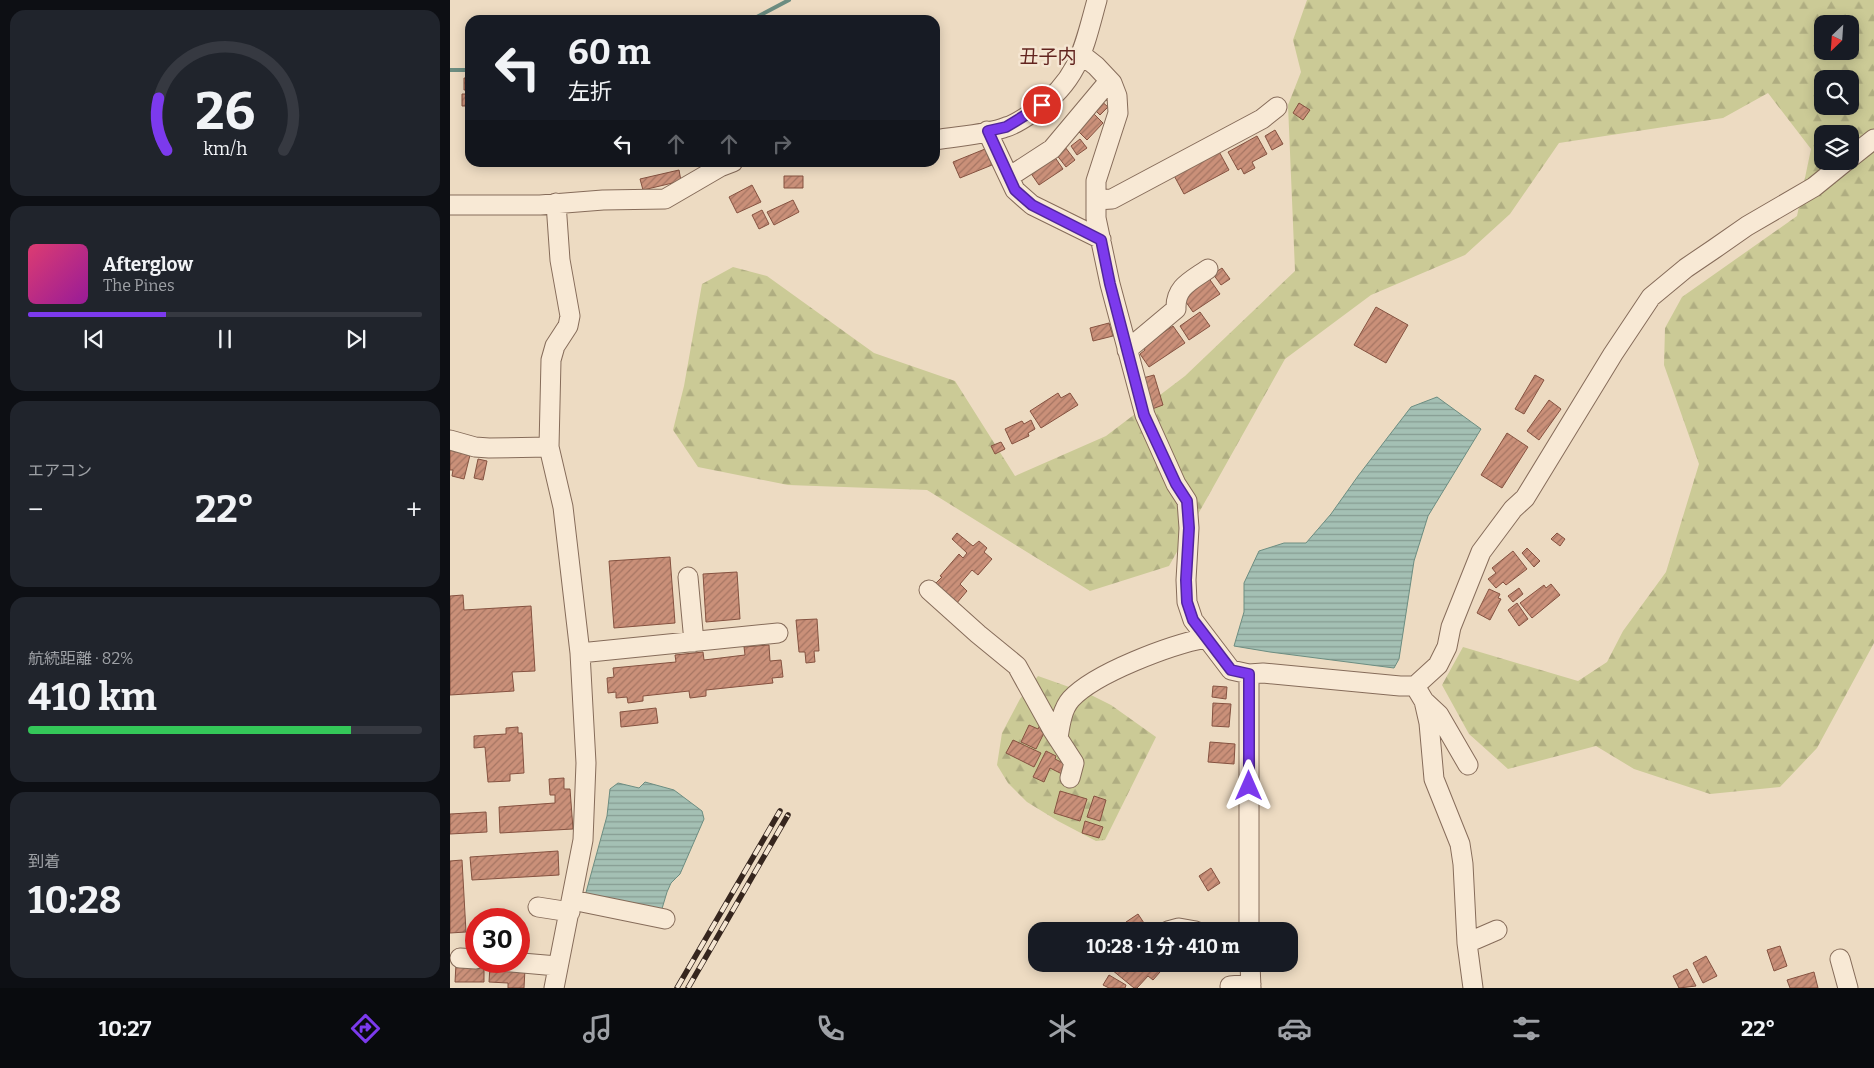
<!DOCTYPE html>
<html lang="ja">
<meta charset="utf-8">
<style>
body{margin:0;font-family:Bitter,"Noto Sans JP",serif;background:#20242c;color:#f1f3f6;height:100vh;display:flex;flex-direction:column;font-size:19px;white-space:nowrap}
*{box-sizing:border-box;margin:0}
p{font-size:16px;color:#9ea1a6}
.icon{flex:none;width:28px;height:28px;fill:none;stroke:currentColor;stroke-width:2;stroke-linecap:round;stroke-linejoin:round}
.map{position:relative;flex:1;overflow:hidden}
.panel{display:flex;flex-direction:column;gap:10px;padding:10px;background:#0d0f14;width:450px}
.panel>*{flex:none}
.guide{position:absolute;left:15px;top:15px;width:475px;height:152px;border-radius:15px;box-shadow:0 2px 12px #0003;background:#171b24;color:#f1f3f6;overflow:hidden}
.needle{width:32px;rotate:205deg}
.fabs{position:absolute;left:1364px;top:15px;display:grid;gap:10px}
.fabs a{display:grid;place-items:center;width:45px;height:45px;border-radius:10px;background:#171b24;box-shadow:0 2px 12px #0003;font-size:25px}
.speed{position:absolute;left:15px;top:908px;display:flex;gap:10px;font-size:25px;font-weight:700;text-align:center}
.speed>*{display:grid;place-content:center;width:65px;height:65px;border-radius:50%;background:#171b24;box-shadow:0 2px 12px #0003;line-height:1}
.speed .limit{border:8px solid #d22;background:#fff;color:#111}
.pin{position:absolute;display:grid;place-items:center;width:42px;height:42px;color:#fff;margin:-21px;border:2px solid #fff;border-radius:50%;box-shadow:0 1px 5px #0007}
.me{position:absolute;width:55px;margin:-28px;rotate:0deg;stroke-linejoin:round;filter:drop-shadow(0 0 4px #0008)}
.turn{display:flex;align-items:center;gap:18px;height:105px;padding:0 20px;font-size:22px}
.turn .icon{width:65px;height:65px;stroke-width:2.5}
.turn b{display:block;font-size:35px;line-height:42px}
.lanes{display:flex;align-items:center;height:48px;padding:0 20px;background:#0003;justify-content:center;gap:25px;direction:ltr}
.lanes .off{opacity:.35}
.big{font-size:38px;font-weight:700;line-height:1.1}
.panel .card{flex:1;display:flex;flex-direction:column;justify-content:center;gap:8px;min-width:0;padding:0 18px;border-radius:15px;background:#20242c}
.panel .dial{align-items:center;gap:0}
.dial svg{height:130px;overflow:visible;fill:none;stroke:#363941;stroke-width:7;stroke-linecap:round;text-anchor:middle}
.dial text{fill:#f1f3f6;stroke:none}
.song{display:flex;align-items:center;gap:15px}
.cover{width:60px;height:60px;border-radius:8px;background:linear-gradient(135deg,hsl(340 70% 55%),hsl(300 70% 35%))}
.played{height:5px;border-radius:2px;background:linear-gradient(90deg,#7c3aed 35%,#363941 35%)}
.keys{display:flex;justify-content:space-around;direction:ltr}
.heat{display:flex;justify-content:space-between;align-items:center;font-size:28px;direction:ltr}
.charge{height:8px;border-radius:4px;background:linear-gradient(90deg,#34c759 82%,#363941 0)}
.trip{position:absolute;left:578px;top:922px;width:270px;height:50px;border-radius:15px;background:#171b24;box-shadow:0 2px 12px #0003;font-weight:700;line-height:50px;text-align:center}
.dock{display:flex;height:80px;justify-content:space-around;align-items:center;background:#090b0e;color:#9ea1a6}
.dock .icon{width:35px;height:35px}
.dock .active{color:#7c3aed}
.dock b{font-size:22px;color:#f1f3f6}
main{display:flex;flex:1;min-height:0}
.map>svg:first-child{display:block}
.forest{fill:url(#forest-firs);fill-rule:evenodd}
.water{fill:url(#water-rules);stroke:#6c8d81}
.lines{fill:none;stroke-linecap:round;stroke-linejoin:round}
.stream{stroke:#6c8d81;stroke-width:4}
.building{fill:url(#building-hatch);stroke:#855240}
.minor-casing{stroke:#866c5a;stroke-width:21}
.minor{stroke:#f8e9d5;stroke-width:19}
.rail-casing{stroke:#36261e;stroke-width:5.5}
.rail{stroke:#f5e6d2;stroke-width:4;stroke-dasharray:11;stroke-linecap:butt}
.route-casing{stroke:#51269a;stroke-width:12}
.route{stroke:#7c3aed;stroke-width:9}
.labels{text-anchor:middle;stroke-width:5;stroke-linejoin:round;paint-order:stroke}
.quarter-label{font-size:19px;fill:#62231e;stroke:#f5e6d2}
</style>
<main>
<section class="panel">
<div class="card dial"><svg viewBox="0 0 100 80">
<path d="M14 69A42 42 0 1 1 86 69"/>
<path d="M14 69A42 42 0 0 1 9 37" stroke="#7c3aed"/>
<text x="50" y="56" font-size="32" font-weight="700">26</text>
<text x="50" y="72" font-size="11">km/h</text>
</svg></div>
<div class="card">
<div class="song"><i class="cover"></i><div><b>Afterglow</b><p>The Pines</p></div></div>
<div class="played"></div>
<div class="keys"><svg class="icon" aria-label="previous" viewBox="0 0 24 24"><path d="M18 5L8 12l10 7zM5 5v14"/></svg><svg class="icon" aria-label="pause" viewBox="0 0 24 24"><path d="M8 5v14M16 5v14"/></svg><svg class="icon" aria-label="next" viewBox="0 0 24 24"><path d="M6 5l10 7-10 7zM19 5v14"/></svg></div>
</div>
<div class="card"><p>エアコン</p>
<div class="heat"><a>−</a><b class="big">22°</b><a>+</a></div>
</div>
<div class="card"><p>航続距離 · 82%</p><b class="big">410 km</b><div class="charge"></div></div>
<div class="card"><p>到着</p><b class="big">10:28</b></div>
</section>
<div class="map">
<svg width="1424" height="988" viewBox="0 0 1424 988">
<defs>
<pattern id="forest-firs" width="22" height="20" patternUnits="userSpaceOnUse" patternTransform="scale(1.25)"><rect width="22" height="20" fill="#cbca96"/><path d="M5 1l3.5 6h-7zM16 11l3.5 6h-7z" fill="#afad81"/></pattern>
<pattern id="water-rules" width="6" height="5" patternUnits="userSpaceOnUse" patternTransform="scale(1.25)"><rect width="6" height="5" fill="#a4c0b4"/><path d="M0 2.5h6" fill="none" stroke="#869c92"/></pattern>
<pattern id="building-hatch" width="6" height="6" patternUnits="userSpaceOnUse" patternTransform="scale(1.25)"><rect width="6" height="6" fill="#ca9079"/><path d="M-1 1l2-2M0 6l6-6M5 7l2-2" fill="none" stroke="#a57563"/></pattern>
</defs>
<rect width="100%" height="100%" fill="#eddbc2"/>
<path class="forest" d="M857,0H1424V643L1367,748L1330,787L1260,794L1184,769L1146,746L1058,769L1019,734L992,685L1013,647L1128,681L1157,662L1173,631L1216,572L1249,464L1214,365L1215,328L1232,297L1347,216L1361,149L1318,93L1273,118L1109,143L1060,214L1015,255L921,295L835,359L719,566L640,591L477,490L338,485L248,467L223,430L234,386L252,284L283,267L317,276L424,353L505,381L565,476L656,436L735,376L845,271L838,105L851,72L843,40ZM1372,24H1400V51H1372ZM1372,79H1400V106H1372ZM1372,134H1400V161H1372Z
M588,676L639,694L661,705L706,737L655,840L646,841L608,821L577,802L558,783L547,765L552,733L570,699Z"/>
<path class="water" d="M987,397L1031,429L978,516L964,561L949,659L944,668L820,652L784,646L794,612V583L809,551L834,543H856L881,514L908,476L961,407Z
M195,782L224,790L252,811L254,819L230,874L221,883L217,892L211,912L135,896L157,816L160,789L168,783L189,788Z"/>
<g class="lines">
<path class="stream" d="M301,20L339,0
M0,70H20"/>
</g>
<path class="building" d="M14,78H20V90H14Z
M12,94H20V106H12Z
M649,99L658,107L650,115L642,107Z
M849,103L860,110L853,120L843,113Z
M642,112L653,123L637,140L626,129Z
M825,130L833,144L822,150L815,136Z
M807,136L817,154L802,162L805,168L794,174L791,168L788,170L778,152Z
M630,139L637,148L627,155L621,146Z
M766,146L779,170L734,194L721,170Z
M615,147L625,160L616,167L606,154Z
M535,149L542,165L510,178L503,162Z
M604,156L613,169L589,185L580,172Z
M229,170L231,181L193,190L190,179Z
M334,176H353V188H334Z
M302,185L311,202L287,213L279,197Z
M343,200L349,212L324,225L317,212Z
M312,210L319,224L309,229L302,215Z
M772,268L780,279L771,285L763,274Z
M758,277L770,294L743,312L731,295Z
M926,307L958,325L936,363L904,345Z
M750,312L760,326L739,340L730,326Z
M659,323L663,336L643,341L640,328Z
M723,326L735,343L699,367L690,354L695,350L693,346Z
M704,375L713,405L702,409L693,378Z
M1085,375L1094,380L1074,414L1065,409Z
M608,393L611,398L620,393L628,405L591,428L580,411Z
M1099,400L1111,409L1089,440L1077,431Z
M581,420L585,429L578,433L579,436L562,444L555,429L572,421L574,424Z
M1057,433L1078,447L1052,488L1031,475Z
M551,442L555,449L545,454L541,446Z
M0,446L21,451L14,479L2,476L3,470H0Z
M28,459L37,461L33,480L24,478Z
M507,533L523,546L529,541L537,548L534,552L542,559L528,575L522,570L510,584L517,591L506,604L484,585L492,577L490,576L509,554L513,558L517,553L502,539Z
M1107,533L1115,539L1110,546L1101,539Z
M1077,548L1090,561L1084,567L1072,553Z
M1063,551L1077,569L1056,585L1053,582L1046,588L1038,579L1046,573L1042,568Z
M220,557L225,623L164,628L159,561Z
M287,572L290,619L256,622L253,574Z
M1101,584L1110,595L1082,618L1070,603L1094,585L1096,588Z
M1069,588L1073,594L1063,602L1058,596Z
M1039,589L1050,594L1048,598L1051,599L1040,620L1027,613Z
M13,595L14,610L81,606L85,671L62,672L64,691L0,695V596Z
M1067,603L1078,619L1069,626L1058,610Z
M367,619L369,651H364L365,662L356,663L355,652H349L346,620Z
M319,645L320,661L331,660L333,677L322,678L323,683L256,690V696L240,698L239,691L193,696V701L178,703L177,697L166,698V692L158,693L157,678L164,677L163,668L226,662L225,655L253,652L254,660L295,655L294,647Z
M763,686L777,687L776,699L762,697Z
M763,703L781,704L779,727L762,726Z
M206,708L208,723L171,727L170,712Z
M591,723L594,725L591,731L594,733L586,749L571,742L579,725L588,729Z
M68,727V733H72L74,773L60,774V781L38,782L35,747L24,748V736L56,734V728Z
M563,740L591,753L584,767L556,753Z
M760,742L785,744L784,764L758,762Z
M596,751L606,756L605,759L621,767L616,776L600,768L594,782L583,777Z
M114,778V789H120L123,829L50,833L49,807L105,803V795H100L99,779Z
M610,791L637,799L630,821L604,813Z
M644,796L656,800L650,821L637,817Z
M36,812L37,832L0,834V814Z
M635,821L653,827L649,838L632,833Z
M108,851L109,875L22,880L20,857Z
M12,860L16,932L0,933V861Z
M761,868L770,883L758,891L749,876Z
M688,914L696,926L689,931H682L676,922Z
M1330,946L1337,966L1324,971L1317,950Z
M1256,956L1267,976L1253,983L1243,963Z
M6,964L34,965V982H5Z
M658,964H717L703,980L698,976L687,988H684L656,965Z
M40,966L75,969L74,988H58V983L39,982Z
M1237,969L1246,986L1229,988L1223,976Z
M1364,972L1368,988H1340L1337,980Z
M659,975L676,985L675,988H659L653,985Z"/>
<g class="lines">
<g class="minor-casing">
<path id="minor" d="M632,55L646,66L662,83L667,96L668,113L646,181V218L660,284L695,415L726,484L737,501L739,528L736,580L737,602L743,620L781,670L799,674
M537,131L565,190L582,205L651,239
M485,140C507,136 536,135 556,127C567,124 577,116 586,110C629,80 634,47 647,0
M1400,158L1424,139
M559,177L602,149L659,81
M646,200L662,199L812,119L827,107
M0,205H90L153,200L215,199L270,167L283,162
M677,350L726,309C725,287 741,281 758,269
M0,440L25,447L39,448L99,447
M238,577L244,642
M479,590L528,634L567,666L602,729L624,763L620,778
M130,653L328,633
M965,686L974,701L979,723L984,779L1010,844L1013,864L1017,943
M974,701L989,715L1018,765
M608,738C610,725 612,709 621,699C645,673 720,645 756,638
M122,900L215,919
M88,907L120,912
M718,931L729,928L746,931
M799,931V674L813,673L950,686H965L988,665L997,647L1001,627L1031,552L1063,509L1075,498L1163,354L1201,297L1236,268L1264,249L1297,226L1364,187L1396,161
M10,958L26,959
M1390,959L1398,988
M50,961L107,966
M800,964L801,988
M780,986L801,984
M104,988L133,840L136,763L130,653L113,507L99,447L101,360L105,346L118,326L120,316L110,260L106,203
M1023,988L1017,943L1047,930"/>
</g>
<use href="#minor" class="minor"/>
<g class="rail-casing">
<path id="rail" d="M227,988L330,811
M238,988L338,815"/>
</g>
<use href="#rail" class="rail"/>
</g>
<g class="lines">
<g class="route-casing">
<path id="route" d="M592,105L556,127L538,131L565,190L582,205L651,240L660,284L694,415L726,484L737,501L739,528L736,580L737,602L743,620L781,670L799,674V786"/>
</g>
<use href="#route" class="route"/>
</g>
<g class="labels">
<g class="quarter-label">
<text x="598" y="63">丑子内</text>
</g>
</g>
</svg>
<div class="fabs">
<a><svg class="needle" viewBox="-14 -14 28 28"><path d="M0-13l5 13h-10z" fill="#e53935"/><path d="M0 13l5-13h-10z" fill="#9ea1a6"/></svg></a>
<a><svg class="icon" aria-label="search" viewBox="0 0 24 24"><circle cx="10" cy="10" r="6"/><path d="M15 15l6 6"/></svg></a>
<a><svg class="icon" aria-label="layers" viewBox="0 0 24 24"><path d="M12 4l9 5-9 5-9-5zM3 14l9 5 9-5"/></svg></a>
</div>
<div class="speed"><div class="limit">30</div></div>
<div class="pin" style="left:592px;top:105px;background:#d93025"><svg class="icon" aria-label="arrive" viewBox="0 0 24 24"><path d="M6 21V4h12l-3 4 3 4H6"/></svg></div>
<svg class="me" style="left:799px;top:786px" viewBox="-20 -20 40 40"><path d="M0-17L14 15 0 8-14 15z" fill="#7c3aed" stroke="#fff" stroke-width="4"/></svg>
<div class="trip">10:28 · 1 分 · 410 m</div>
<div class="guide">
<div class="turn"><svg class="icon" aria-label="left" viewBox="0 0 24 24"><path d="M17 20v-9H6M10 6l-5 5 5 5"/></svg><div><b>60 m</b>左折</div></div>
<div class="lanes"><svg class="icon" aria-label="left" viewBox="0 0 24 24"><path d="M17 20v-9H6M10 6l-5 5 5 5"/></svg><svg class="icon off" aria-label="ahead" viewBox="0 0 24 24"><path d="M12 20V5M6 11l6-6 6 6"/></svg><svg class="icon off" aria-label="ahead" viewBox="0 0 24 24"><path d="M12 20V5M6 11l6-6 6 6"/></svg><svg class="icon off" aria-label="right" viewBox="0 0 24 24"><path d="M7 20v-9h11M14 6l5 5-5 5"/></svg></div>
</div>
</div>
</main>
<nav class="dock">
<b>10:27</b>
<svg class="icon active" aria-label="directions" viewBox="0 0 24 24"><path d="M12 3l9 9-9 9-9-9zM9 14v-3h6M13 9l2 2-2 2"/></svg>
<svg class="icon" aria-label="music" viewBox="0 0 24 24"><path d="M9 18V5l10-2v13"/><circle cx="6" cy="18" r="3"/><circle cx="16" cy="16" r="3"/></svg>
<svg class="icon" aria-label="phone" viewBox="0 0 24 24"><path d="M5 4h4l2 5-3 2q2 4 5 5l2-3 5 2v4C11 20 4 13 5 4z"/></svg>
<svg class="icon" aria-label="climate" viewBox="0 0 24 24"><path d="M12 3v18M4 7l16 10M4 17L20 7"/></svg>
<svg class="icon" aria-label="car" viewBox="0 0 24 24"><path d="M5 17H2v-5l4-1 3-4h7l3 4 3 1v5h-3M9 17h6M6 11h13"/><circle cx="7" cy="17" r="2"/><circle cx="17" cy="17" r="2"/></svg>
<svg class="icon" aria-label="filters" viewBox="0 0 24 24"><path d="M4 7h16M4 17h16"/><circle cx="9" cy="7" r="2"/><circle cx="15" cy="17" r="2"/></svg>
<b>22°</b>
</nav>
